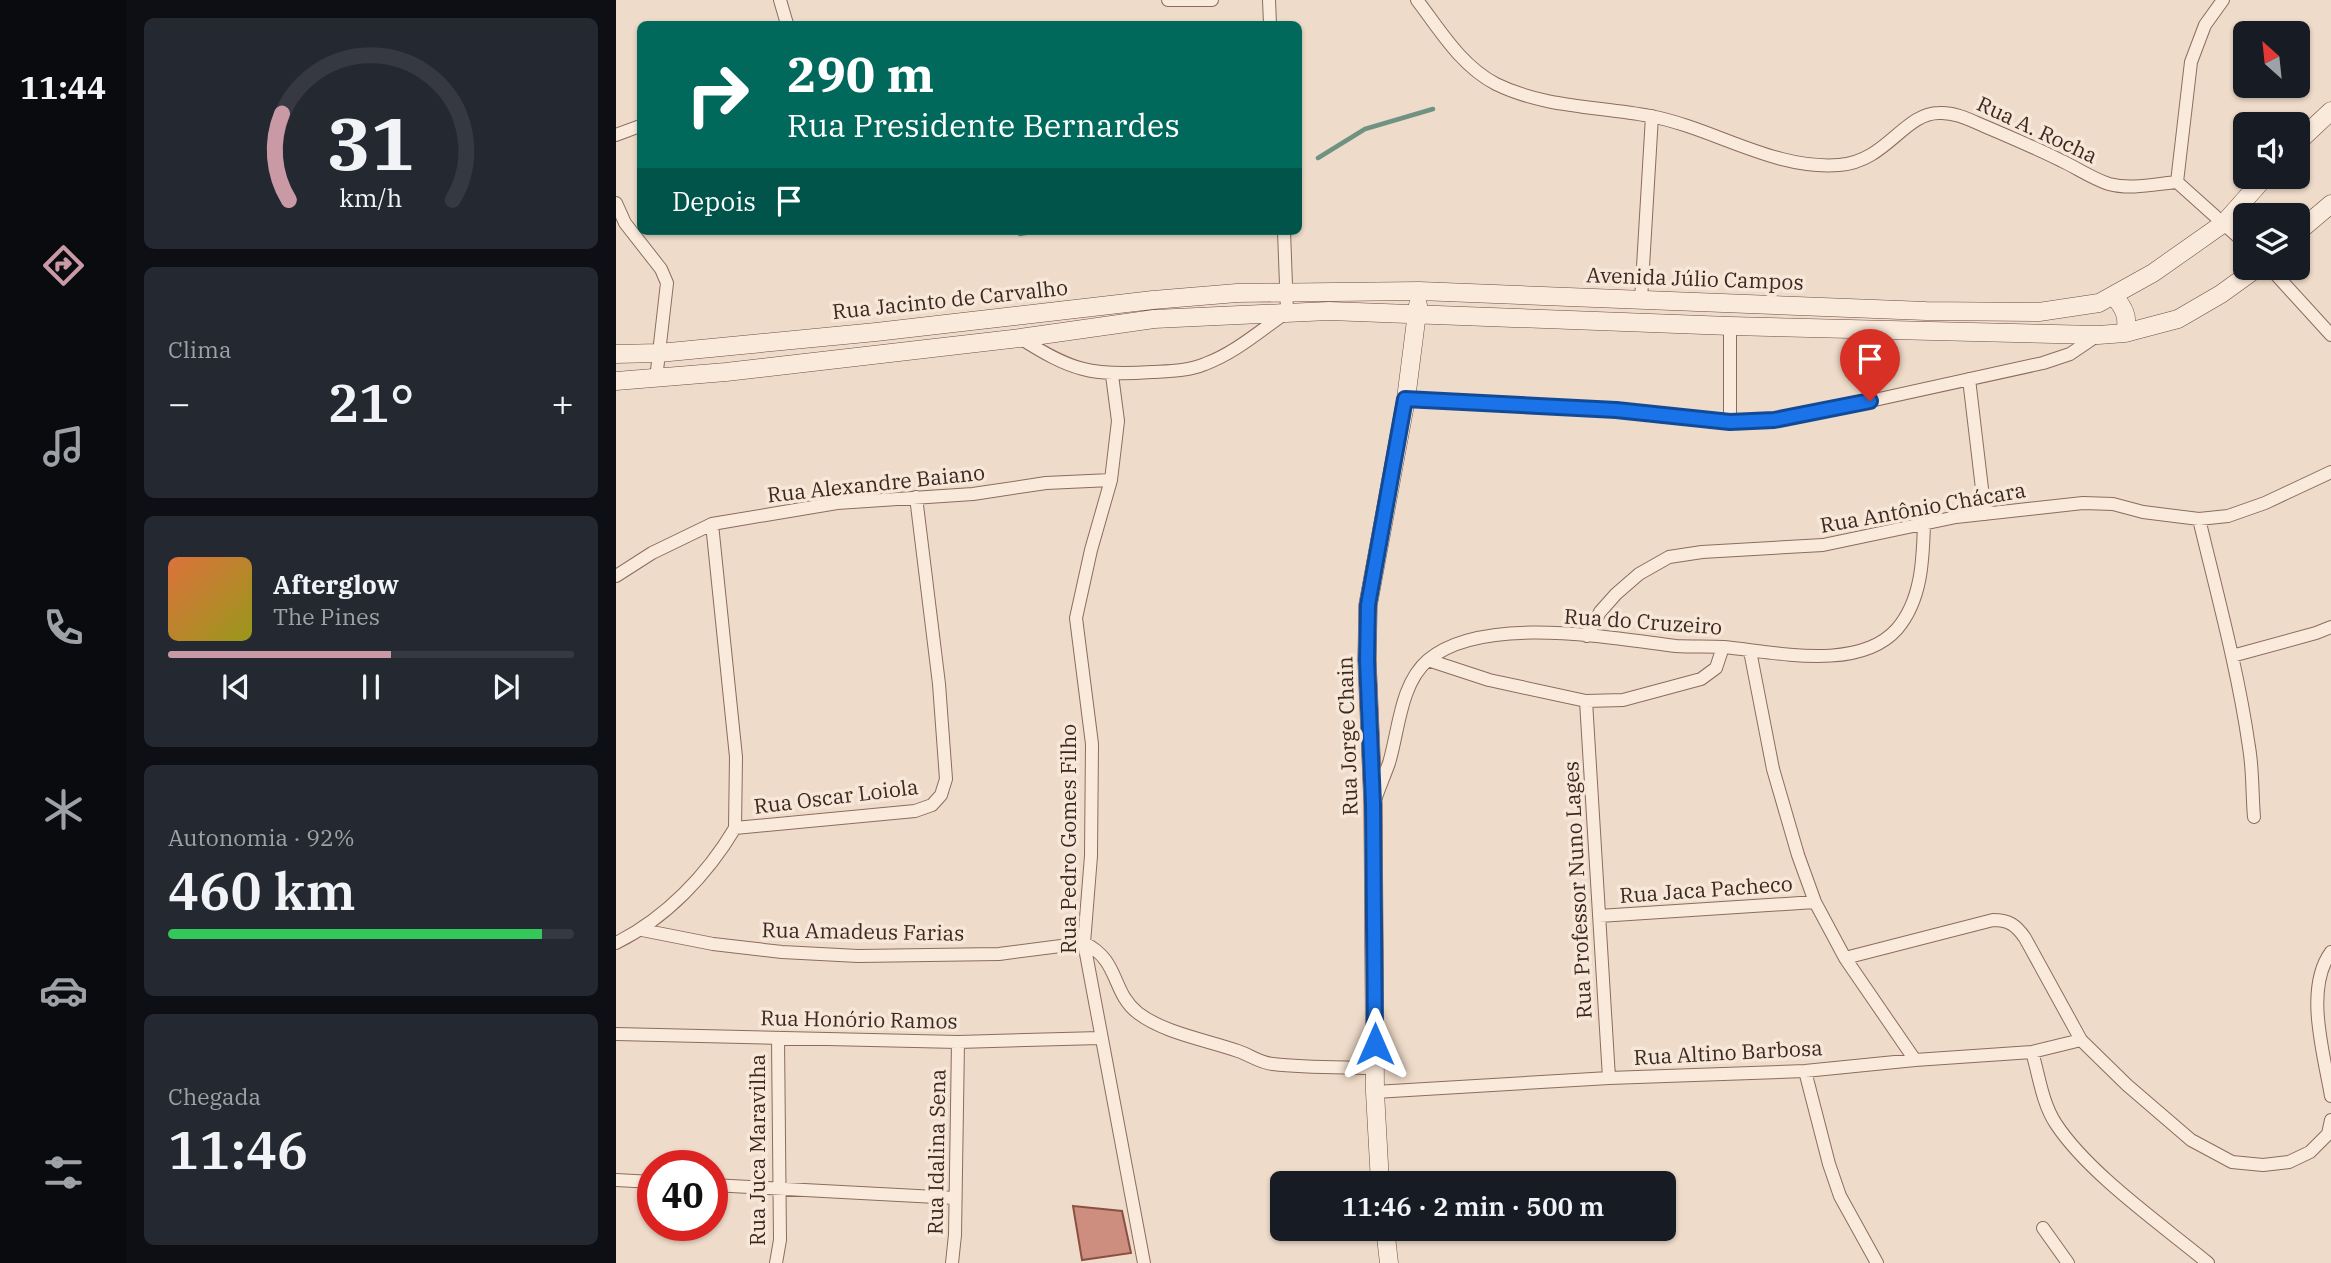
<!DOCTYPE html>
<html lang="pt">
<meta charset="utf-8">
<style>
body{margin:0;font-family:"IBM Plex Serif",serif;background:#242831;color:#f1f3f6;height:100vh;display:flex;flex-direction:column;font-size:26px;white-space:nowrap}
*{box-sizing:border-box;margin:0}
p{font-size:23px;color:#9ea1a6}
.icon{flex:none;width:38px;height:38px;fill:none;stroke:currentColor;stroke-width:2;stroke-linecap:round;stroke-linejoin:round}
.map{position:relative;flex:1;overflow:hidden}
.panel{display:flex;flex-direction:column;gap:18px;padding:18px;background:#0d0f14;width:490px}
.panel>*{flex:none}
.banner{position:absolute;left:21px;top:21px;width:665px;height:214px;border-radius:10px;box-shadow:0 2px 5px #0004;background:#00695c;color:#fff;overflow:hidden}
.needle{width:46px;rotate:333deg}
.fabs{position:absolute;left:1617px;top:21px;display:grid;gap:14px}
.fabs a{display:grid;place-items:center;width:77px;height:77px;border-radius:10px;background:#171b24;box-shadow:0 2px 5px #0004;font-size:35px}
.speed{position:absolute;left:21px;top:1150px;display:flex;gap:14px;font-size:35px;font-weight:700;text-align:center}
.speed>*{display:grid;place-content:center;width:91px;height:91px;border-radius:50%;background:#171b24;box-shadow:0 2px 5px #0004;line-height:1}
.speed .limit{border:10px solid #d22;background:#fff;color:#111}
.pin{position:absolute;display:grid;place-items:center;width:60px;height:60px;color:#fff;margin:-72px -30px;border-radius:50% 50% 50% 0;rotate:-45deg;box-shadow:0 0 7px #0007}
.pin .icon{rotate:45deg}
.me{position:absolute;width:77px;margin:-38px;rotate:0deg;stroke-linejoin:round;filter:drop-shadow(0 0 5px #0008)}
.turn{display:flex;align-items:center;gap:24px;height:147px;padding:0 35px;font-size:32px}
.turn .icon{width:91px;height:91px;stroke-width:2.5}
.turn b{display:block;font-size:49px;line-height:60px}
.then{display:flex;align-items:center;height:66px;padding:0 35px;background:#0003;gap:14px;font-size:26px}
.big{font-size:52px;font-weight:600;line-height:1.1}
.panel .card{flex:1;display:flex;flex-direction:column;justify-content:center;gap:10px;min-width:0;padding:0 24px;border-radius:10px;background:#242831}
.panel .dial{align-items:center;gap:0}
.dial svg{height:182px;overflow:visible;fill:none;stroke:#363941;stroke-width:7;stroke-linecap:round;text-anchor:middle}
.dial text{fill:#f1f3f6;stroke:none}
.song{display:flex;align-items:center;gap:21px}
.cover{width:84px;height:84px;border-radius:10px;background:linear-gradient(135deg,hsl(20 70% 55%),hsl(60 70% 35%))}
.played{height:7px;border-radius:4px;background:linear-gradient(90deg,#ca99a6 55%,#363941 55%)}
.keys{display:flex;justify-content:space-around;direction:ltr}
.heat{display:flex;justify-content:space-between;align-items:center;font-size:38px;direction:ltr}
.charge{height:10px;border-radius:5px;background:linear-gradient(90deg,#34c759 92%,#363941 0)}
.trip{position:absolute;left:654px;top:1171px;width:406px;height:70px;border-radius:10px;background:#171b24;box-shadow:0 2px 5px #0004;font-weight:600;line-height:70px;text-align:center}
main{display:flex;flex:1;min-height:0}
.menu{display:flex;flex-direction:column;width:126px;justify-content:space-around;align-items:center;background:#090b0e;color:#9ea1a6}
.menu .icon{width:49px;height:49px}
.menu .active{color:#ca99a6}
.menu b{font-size:32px;color:#f1f3f6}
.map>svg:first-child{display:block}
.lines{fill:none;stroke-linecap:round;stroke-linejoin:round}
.stream{stroke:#709282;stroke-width:4.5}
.building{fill:#cd8e7f;stroke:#8b5043;stroke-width:2}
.street-casing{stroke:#8c6c5d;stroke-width:14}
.secondary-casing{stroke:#6e4d40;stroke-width:19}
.street{stroke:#f9eadc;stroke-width:12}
.secondary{stroke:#f9eadc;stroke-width:18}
.route-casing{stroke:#114b97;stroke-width:18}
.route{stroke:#1a73e8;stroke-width:12}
.labels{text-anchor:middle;stroke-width:7;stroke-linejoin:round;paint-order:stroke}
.street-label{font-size:21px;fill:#3c2821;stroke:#f6e7d8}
</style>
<main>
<nav class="menu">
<b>11:44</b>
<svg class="icon active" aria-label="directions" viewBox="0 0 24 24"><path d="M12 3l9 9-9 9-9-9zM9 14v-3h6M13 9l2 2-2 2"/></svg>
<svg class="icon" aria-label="music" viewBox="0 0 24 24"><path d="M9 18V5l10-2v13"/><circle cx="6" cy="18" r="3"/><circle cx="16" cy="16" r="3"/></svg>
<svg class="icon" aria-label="phone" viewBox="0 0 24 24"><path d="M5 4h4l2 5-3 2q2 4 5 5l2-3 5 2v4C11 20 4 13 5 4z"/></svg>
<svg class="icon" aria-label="climate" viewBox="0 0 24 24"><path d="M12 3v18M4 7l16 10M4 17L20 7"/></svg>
<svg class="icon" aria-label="car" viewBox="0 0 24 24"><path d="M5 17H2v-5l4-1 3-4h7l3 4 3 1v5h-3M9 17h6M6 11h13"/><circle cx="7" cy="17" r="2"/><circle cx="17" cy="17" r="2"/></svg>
<svg class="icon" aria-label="filters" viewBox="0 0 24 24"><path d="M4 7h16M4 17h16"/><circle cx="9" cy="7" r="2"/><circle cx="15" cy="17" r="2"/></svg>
</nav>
<section class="panel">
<div class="card dial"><svg viewBox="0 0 100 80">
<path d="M14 69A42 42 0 1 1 86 69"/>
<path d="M14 69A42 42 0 0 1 11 31" stroke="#ca99a6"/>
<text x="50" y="56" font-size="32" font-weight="700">31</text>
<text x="50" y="72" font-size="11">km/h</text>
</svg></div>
<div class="card"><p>Clima</p>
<div class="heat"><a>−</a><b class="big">21°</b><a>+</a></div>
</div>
<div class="card">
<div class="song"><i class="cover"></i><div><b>Afterglow</b><p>The Pines</p></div></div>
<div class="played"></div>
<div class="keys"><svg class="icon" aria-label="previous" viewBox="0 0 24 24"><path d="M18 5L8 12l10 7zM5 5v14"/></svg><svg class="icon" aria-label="pause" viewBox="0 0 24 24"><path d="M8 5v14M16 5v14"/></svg><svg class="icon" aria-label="next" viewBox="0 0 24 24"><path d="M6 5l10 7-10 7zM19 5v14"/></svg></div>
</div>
<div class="card"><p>Autonomia · 92%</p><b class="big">460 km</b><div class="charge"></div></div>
<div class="card"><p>Chegada</p><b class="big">11:46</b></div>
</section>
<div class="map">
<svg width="1715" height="1263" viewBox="0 0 1715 1263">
<rect width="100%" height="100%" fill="#efdbc9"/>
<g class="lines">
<path class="stream" d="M702,158L749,129L817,109
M404,234L420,231"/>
</g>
<path class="building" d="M457,1206L506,1211L515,1253L466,1260Z"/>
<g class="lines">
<g class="street-casing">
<path id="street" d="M164,0L171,24
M552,0H596
M653,0L654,24
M801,0C824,30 845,66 880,84C929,108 982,106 1034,116C1098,128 1157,170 1223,165C1270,162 1288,113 1323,113C1339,112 1354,120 1368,126C1394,137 1420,148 1446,161C1461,168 1477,179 1493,184C1515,190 1539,184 1561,182
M1607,0L1589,25L1575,62L1561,182L1629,243
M0,135L24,126
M0,203L9,223L45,269L51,283L40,379
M1654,268L1715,335
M1025,300L1036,116
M404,338C456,371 475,376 536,372C554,371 572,371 589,364C619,353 645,330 671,312L668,231
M496,375L502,421L495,480L475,550L460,618L476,744L475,856L468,943L528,1263
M1353,379L1369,514
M790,399L1000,410L1114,422L1158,420L1204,412L1427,363L1454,354L1482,335
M1114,422V326
M1583,519C1601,594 1622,670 1633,747C1637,770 1636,794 1638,817
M96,524L120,757L119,828
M0,576L36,553L96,524L221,503L357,494L430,483L495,480
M971,636L984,612L1000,594L1023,574L1053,557L1086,552L1207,545L1340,517L1467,503L1497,504L1527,512L1583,519L1612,516L1649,503L1715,472
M1134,651L1157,769L1182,855L1199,902L1229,958L1299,1060
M1616,656L1700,633L1715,627
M812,660L873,680L970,701L1007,700L1085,679L1100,668L1107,647
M970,701L993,1078
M760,797C764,786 769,774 773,763C783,730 784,684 812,660C867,614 994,638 1060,646C1076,647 1092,646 1108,647C1159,652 1243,672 1281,629C1306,600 1307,559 1308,523
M119,828L299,811L316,805L325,795L330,779L323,684L300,497
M983,916L1199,902
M26,930L97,944L166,952L242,956L383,954L468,943C504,960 495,992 522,1013C548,1033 591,1040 622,1051C634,1055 644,1063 657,1064C690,1068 725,1067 759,1068
M0,943C50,918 91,875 119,828
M1715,952C1688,989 1708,1054 1715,1096
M1229,958L1377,920C1393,920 1400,925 1409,938L1465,1040L1511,1085L1575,1140L1616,1162L1647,1165L1673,1162L1694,1152L1712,1134L1715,1120
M0,1034L342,1042L484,1038
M1416,1052C1423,1075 1426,1103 1440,1124C1473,1174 1545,1224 1592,1263
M1189,1071L1213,1164L1224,1196L1261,1263
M759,1092L993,1078L1189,1071L1299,1060L1416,1052L1465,1040
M0,1180L37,1182
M96,1185L339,1198
M1427,1228L1452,1263
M160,1263L164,1240L162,1038
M336,1263L339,1235L342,1042"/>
</g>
<g class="secondary-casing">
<path id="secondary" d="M1682,142L1715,111
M1682,232L1715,204
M1498,296C1508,308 1513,317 1509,333
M0,354L43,353L260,332L537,300L621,293L803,291L1310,311L1423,312L1483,303L1537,273L1608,223L1649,177
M0,381L110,372L404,338L538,319L713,311L1114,326L1482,335L1509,333L1562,319L1605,294L1641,268
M764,1183L759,1092L757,804L751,660L752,605L790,399L802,305
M769,1228L773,1263"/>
</g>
<use href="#street" class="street"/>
<use href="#secondary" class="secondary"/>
</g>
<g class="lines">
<g class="route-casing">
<path id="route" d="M759,1044L757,804L751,660L752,605L789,399L1000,410L1114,422L1158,420L1254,401"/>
</g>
<use href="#route" class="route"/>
</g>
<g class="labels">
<g class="street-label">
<text transform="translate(1421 130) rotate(25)" y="7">Rua A. Rocha</text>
<text transform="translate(1079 279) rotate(2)" y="7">Avenida Júlio Campos</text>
<text transform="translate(334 300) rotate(-6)" y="7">Rua Jacinto de Carvalho</text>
<text transform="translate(260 484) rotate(-6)" y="7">Rua Alexandre Baiano</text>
<text transform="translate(1307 508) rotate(-10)" y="7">Rua Antônio Chácara</text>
<text transform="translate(1027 622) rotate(4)" y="7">Rua do Cruzeiro</text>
<text transform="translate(732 736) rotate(-92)" y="7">Rua Jorge Chain</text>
<text transform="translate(220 797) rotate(-7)" y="7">Rua Oscar Loiola</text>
<text transform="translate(453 839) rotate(-90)" y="7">Rua Pedro Gomes Filho</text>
<text transform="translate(962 890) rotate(-93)" y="7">Rua Professor Nuno Lages</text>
<text transform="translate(1090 890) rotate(-4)" y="7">Rua Jaca Pacheco</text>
<text transform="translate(247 932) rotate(1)" y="7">Rua Amadeus Farias</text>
<text transform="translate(243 1020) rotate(1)" y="7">Rua Honório Ramos</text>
<text transform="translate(1112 1053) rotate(-3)" y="7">Rua Altino Barbosa</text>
<text transform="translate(142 1150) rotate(-90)" y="7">Rua Juca Maravilha</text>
<text transform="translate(321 1152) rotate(-89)" y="7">Rua Idalina Sena</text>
</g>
</g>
</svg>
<div class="fabs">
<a><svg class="needle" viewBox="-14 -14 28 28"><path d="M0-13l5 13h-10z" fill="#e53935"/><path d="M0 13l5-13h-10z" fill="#9ea1a6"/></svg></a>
<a><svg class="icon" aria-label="sound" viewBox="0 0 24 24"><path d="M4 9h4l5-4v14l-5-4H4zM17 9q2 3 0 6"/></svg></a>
<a><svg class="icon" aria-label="layers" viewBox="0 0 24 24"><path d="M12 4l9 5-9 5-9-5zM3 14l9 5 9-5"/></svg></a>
</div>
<div class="speed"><div class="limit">40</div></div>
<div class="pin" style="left:1254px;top:401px;background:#d93025"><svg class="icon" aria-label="arrive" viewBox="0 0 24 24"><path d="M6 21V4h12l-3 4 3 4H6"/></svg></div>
<svg class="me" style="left:759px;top:1044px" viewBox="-20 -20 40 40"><path d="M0-17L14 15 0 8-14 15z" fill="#1a73e8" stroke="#fff" stroke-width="4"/></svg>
<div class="trip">11:46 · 2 min · 500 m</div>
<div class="banner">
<div class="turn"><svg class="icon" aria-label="right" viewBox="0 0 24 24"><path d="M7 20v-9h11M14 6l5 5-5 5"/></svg><div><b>290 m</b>Rua Presidente Bernardes</div></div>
<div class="then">Depois<svg class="icon" aria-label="arrive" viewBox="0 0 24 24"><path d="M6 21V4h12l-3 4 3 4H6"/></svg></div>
</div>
</div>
</main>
